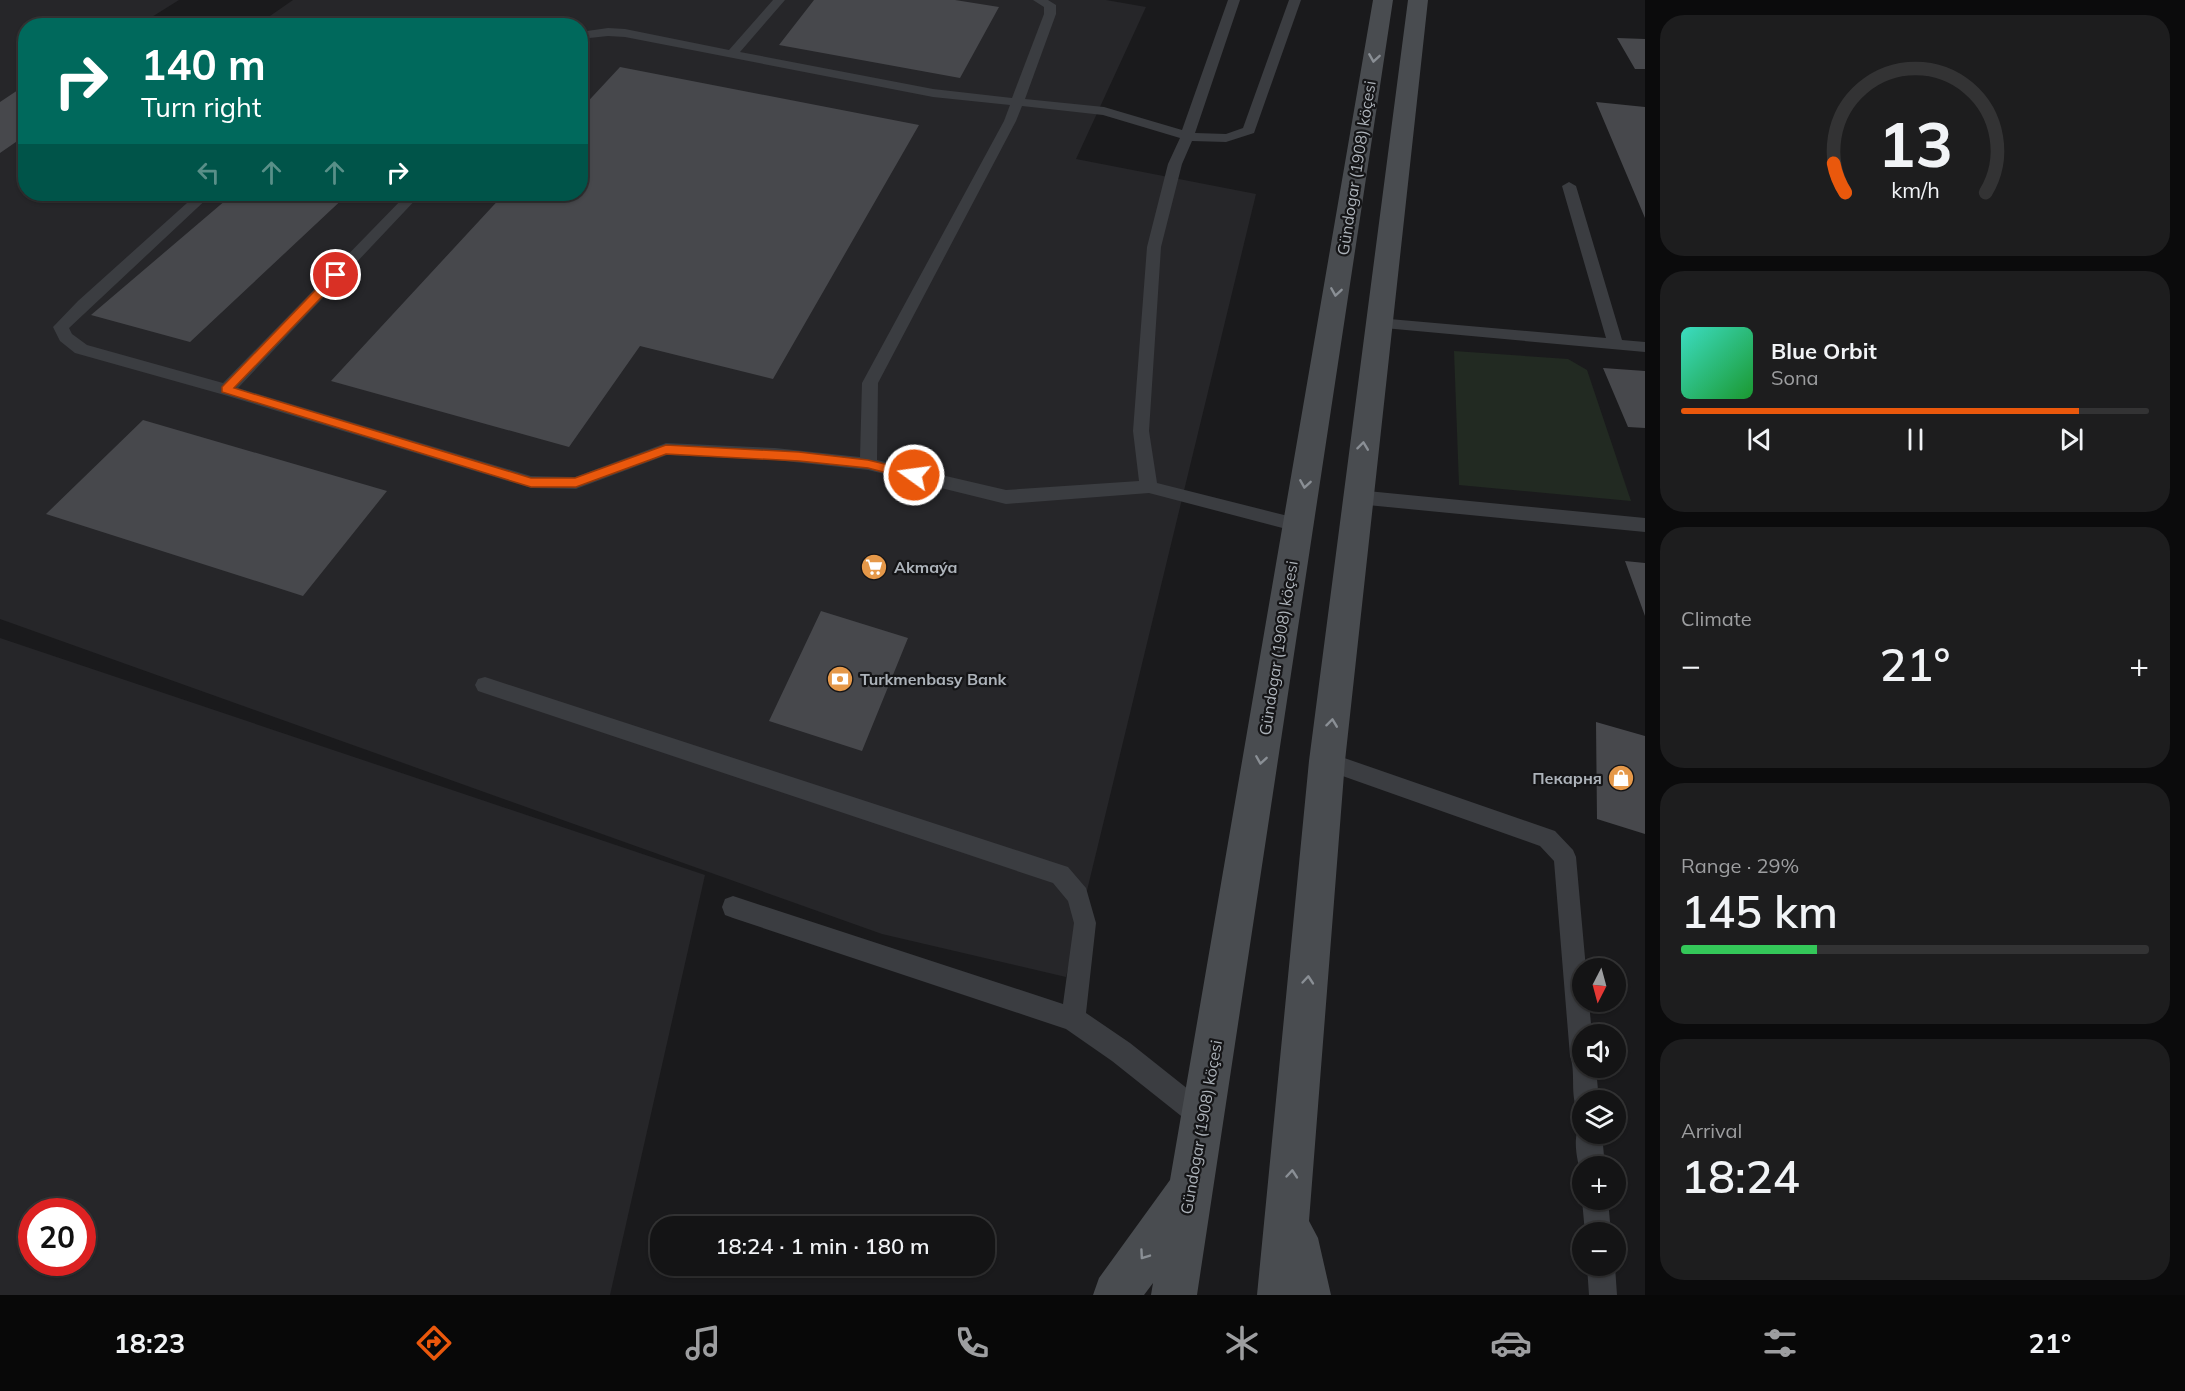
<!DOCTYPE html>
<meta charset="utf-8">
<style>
body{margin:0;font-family:Mulish,sans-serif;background:#1d1d1e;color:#f1f3f6;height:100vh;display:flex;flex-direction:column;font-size:22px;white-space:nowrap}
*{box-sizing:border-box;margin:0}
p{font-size:20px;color:#9d9ea0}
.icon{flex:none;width:33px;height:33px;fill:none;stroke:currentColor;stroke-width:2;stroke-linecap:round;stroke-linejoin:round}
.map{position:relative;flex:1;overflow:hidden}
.sheet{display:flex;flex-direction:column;gap:15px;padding:15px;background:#0b0b0c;width:540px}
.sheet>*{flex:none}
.banner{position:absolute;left:18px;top:18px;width:570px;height:183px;border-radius:24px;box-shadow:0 2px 4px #0004,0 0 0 2px #333334;background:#00695c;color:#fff;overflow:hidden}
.needle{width:39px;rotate:186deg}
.fabs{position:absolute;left:1572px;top:958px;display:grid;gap:12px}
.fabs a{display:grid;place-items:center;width:54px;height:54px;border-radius:50%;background:#141415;box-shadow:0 2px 4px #0004,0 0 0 2px #333334;font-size:30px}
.speed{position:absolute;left:18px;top:1198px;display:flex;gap:12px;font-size:30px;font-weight:700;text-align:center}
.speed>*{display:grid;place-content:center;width:78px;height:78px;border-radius:50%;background:#141415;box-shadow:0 2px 4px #0004,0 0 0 2px #333334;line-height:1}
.speed .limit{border:9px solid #d22;background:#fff;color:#111}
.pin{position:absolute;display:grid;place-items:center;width:51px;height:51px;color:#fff;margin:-26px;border:3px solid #fff;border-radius:50%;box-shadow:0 2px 6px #0007}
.me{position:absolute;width:66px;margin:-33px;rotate:284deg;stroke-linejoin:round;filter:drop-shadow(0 0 4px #0008)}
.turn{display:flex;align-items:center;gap:21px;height:126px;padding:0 24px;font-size:27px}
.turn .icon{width:78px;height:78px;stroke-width:2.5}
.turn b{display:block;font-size:42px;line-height:51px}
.lanes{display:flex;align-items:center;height:57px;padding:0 24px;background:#0003;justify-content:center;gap:30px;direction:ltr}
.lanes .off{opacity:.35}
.big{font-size:45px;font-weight:600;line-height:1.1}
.sheet .card{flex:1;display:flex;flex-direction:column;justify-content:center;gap:9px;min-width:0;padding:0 21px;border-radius:24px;background:#1d1d1e}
.sheet .dial{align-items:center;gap:0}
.dial svg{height:156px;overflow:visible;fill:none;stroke:#333334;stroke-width:7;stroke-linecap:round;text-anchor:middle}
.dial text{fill:#f1f3f6;stroke:none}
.song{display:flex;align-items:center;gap:18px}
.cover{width:72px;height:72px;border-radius:9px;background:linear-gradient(135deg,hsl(170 70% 55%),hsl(130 70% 35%))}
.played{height:6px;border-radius:3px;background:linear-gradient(90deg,#ea580c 85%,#333334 85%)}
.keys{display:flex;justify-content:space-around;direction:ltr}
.heat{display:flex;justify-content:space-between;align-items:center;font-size:33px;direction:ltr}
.charge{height:9px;border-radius:4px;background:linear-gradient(90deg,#34c759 29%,#333334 0)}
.trip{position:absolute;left:650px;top:1216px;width:345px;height:60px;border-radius:24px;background:#141415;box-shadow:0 2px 4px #0004,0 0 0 2px #333334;font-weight:600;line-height:60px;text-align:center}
.tab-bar{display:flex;height:96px;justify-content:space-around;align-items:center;background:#080808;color:#9d9ea0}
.tab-bar .icon{width:42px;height:42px}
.tab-bar .on{color:#ea580c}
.tab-bar b{font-size:27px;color:#f1f3f6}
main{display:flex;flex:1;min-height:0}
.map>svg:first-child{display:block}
.built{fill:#262629;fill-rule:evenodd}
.green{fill:#222a22}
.building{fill:#47484c}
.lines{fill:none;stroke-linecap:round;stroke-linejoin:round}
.lane{fill:#3b3d41;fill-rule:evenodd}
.secondary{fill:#494c50;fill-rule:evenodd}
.oneway{stroke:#8a8f95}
.route{fill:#ea580c;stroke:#983908;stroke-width:1.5}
.labels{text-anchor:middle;stroke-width:4.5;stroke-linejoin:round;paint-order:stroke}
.street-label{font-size:16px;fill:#adb3ba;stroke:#151517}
.poi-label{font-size:16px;font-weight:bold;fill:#adb3ba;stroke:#151517;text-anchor:start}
</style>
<main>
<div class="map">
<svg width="1645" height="1295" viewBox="0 0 1645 1295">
<rect width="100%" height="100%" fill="#1a1a1c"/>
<path class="built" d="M0,0H179L139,25L26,26V194H580V26L257,25L293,0H1106L1146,7L1076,159L1256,194L1066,977L882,934L0,619Z
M0,638L705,875L610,1295H0ZM32,1212H82V1263H32Z"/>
<path class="green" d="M1454,351L1568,359L1587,370L1631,501L1459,485Z"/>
<path class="building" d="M814,0H955L999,7L960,78L779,45Z
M1617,38L1645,39V69H1635Z
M620,67L919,125L773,379L640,346L569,447L331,381L504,194H580V110Z
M18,90L26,92V135L0,153V102Z
M1596,102L1645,107V218Z
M233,194H348L190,342L91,315Z
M1603,368L1645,371V428L1628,427Z
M143,420L387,491L303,596L46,514Z
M1625,561L1645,563V616Z
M821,611L908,638L862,751L769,721Z
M1596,722L1645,736V834L1597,819Z"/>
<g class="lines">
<path class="lane" d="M773,0H785L740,52L933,89L1012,98L1044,14V7L1033,0H1048L1056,5V14L1025,99L1104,107L1182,130L1228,0H1240L1195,133L1226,134L1243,128L1289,0H1301L1254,133L1226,142L1192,141L1182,164L1161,247L1149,431L1157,483L1304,520L1307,525L1304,530L1298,532L1149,493L1006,504L868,470L775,460L667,455L576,489L531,488L221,394L75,353L60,341L53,327L78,301L197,194H212L69,328L72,334L87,345L223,383L407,194H421L238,388L531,476L575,477L666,443L775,448L860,457L862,383L1004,121L1010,105L933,97L625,37L608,36L580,39V32L608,28L625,29L729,50ZM1022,106L1103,115L1180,138L1168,164L1147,247L1133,431L1139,481L1006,490L877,460L878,383L1016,121Z
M1569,182L1576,186L1622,340L1645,342V352L1373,327L1370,323L1378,318L1606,338L1562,186Z
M1357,490L1645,518V532L1357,504L1351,502L1348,497L1351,492Z
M485,677L1068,867L1086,888L1096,923L1086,1013L1130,1043L1213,1109L1217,1118L1213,1127L1204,1131L1195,1127L1112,1061L1066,1029L733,918L725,915L722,907L725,899L733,896L1063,1004L1074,923L1068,901L1053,883L478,691L475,685L478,679Z
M1327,752L1555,831L1573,850L1576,857L1586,969H1582V1002H1589L1592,1035H1582V1068H1596L1599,1101H1582V1112L1577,1110C1570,1092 1576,1072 1570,1056L1554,861L1540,846L1320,768L1317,761L1320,754Z
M1582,1124V1134H1602L1605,1167H1582V1176C1577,1162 1571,1134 1582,1124Z
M1582,1198V1200H1608L1611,1233H1585L1582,1200Z
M1587,1266H1615L1617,1295H1589Z"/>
<path class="secondary" d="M1373,0H1393L1197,1295H1151L1153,1283L1144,1295H1093L1099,1278L1170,1180Z
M1408,0H1428L1345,761L1309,1221L1318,1238L1331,1295H1257L1309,761Z"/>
</g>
<defs><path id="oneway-chevron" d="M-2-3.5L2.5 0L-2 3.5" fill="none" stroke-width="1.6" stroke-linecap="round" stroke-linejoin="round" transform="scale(1.5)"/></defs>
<g class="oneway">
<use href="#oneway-chevron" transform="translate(1374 58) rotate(99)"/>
<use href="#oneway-chevron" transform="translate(1336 292) rotate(99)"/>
<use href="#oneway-chevron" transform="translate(1363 446) rotate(-83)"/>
<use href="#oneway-chevron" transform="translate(1305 484) rotate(99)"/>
<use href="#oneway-chevron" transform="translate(1332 723) rotate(-83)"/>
<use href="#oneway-chevron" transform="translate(1261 760) rotate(99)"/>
<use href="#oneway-chevron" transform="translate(1308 980) rotate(-85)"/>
<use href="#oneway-chevron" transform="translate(1292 1174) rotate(-85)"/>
<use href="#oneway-chevron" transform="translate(1144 1255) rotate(125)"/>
</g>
<path class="route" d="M336,272L341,275L340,278L234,388L531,478H575L666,445L799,452L868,460L914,471L920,475L914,480L868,468L799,461L666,454L576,487H531L222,392V387L332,273Z"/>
<defs>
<g id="supermarket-disc" transform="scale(1.35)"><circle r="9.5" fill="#e59849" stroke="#151517"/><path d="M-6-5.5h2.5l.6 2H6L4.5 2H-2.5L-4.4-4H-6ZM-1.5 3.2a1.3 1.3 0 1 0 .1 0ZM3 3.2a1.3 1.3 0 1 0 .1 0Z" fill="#fff"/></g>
<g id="bank-disc" transform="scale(1.35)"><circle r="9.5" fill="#e59849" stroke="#151517"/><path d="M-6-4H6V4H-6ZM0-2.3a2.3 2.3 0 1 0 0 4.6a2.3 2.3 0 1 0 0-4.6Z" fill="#fff"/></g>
<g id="shop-disc" transform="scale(1.35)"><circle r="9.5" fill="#e59849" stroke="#151517"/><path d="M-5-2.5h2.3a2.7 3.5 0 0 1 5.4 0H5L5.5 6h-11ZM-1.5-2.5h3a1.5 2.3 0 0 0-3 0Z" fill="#fff"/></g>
</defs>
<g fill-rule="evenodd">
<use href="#supermarket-disc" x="874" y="567"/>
<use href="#bank-disc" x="840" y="679"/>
<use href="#shop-disc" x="1621" y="778"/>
</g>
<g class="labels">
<g class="street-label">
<text transform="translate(1356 168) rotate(-81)" y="6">Gündogar (1908) köçesi</text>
<text transform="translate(1278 648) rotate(-81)" y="6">Gündogar (1908) köçesi</text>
<text transform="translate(1201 1127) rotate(-80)" y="6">Gündogar (1908) köçesi</text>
</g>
<g class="poi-label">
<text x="894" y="573">Аkmaýa</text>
<text x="860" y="685">Turkmenbasy Bank</text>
<text x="1602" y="784" text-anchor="end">Пекарня</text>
</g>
</g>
</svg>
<div class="fabs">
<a><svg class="needle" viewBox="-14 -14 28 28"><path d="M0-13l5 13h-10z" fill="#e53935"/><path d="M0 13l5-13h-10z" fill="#9d9ea0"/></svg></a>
<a><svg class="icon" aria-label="sound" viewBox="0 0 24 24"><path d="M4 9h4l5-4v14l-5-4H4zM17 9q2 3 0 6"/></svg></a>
<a><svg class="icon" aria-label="layers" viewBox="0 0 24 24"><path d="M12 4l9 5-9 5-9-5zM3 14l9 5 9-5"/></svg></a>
<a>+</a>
<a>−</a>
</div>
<div class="speed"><div class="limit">20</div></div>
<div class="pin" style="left:336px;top:275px;background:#d93025"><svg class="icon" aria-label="arrive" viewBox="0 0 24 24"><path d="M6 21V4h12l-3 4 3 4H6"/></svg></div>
<svg class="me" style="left:914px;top:475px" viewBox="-20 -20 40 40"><circle r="17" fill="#ea580c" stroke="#fff" stroke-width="3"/><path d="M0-11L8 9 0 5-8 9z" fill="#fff"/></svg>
<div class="trip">18:24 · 1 min · 180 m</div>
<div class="banner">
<div class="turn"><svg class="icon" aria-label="right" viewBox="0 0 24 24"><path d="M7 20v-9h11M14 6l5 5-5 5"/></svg><div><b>140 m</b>Turn right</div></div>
<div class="lanes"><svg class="icon off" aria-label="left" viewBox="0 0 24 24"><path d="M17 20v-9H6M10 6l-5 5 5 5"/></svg><svg class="icon off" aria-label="ahead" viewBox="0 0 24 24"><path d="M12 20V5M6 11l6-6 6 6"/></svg><svg class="icon off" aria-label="ahead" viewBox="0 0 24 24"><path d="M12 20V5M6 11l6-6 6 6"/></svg><svg class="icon" aria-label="right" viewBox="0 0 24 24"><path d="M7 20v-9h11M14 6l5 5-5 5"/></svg></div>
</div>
</div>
<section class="sheet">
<div class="card dial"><svg viewBox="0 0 100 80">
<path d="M14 69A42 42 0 1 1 86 69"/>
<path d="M14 69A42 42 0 0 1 8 54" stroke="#ea580c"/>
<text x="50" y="56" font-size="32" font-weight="700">13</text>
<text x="50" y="72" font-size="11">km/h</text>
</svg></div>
<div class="card">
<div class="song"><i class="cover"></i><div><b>Blue Orbit</b><p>Sona</p></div></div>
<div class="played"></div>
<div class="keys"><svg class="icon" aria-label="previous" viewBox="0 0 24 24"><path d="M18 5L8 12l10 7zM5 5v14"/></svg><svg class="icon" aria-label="pause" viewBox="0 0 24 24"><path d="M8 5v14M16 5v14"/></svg><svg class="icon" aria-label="next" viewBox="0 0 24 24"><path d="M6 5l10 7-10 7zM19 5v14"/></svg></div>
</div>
<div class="card"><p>Climate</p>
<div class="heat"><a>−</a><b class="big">21°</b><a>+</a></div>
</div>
<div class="card"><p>Range · 29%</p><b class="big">145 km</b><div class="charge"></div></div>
<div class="card"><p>Arrival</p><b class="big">18:24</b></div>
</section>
</main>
<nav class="tab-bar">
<b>18:23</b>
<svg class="icon on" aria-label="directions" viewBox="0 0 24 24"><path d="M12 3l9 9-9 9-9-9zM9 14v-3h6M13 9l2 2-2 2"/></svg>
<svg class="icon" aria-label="music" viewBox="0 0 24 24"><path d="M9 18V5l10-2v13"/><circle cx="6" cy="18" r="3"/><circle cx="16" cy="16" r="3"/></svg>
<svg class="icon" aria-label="phone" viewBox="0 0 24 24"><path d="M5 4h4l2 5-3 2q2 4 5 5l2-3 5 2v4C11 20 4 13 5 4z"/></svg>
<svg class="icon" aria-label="climate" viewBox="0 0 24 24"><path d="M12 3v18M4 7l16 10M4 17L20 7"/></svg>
<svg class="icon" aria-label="car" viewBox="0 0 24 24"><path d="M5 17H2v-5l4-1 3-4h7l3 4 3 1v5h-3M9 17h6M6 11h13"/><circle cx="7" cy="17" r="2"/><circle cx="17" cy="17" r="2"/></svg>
<svg class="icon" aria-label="filters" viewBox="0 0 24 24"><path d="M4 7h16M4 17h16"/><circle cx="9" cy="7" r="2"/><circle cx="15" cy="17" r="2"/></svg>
<b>21°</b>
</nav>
